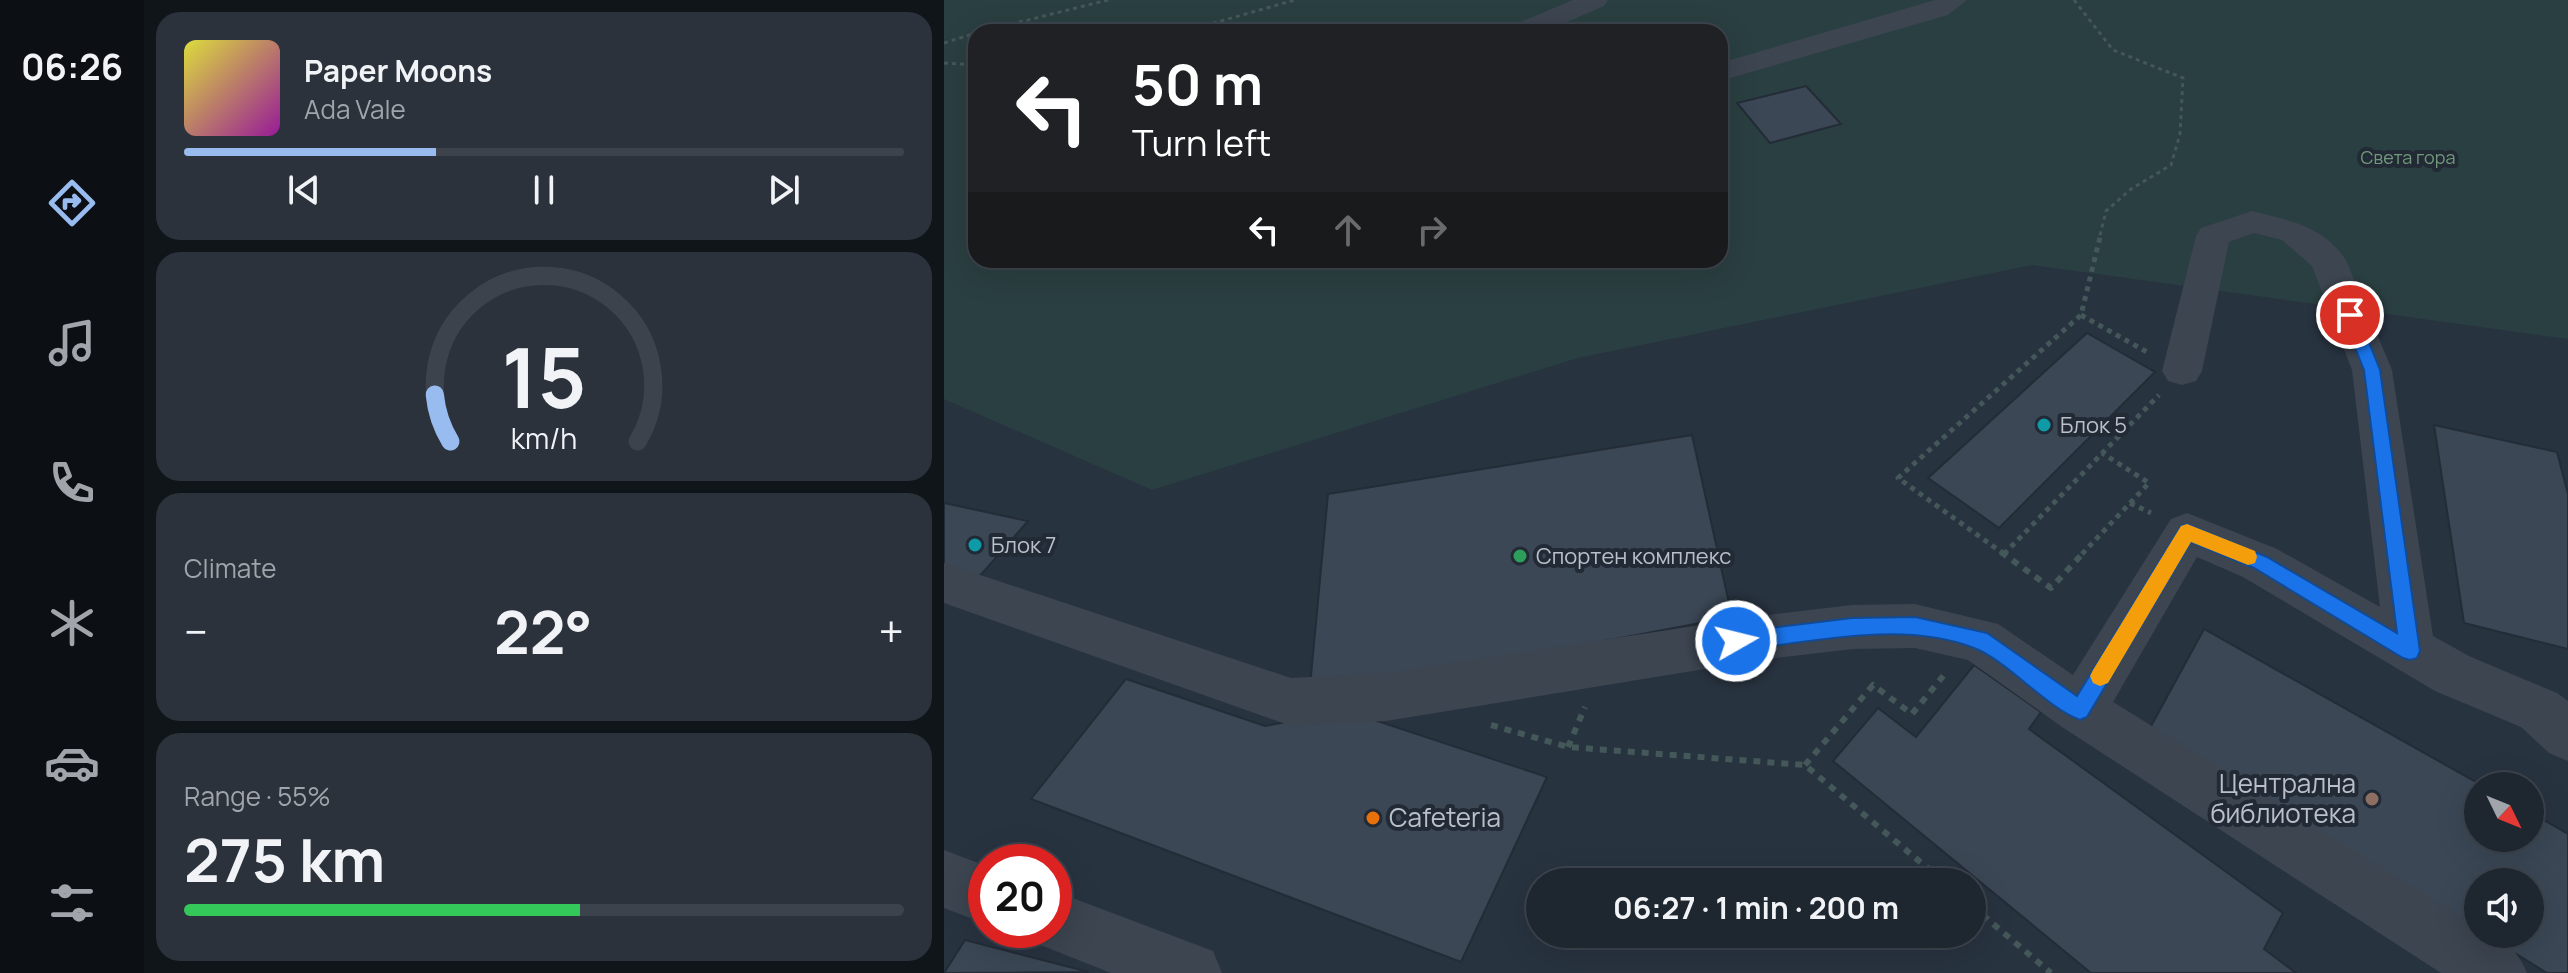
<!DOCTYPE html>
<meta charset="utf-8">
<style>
body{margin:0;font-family:Manrope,sans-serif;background:#2b323c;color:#f1f3f6;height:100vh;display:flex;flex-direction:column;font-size:30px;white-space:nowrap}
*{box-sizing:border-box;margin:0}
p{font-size:26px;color:#a1a5ab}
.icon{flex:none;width:44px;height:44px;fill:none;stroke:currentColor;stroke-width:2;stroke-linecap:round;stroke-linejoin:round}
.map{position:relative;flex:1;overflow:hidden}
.details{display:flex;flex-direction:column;gap:12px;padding:12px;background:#10151a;width:800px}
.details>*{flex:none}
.top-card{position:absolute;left:24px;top:24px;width:760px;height:244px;border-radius:24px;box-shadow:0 8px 32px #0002,0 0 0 2px #3c434c;background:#202124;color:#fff;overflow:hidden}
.needle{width:52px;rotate:133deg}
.tools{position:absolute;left:1520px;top:772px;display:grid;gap:16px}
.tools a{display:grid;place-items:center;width:80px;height:80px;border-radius:50%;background:#1e2630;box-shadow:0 8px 32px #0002,0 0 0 2px #3c434c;font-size:40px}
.speed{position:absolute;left:24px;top:844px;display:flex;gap:16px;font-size:40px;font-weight:700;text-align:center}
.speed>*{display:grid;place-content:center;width:104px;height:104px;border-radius:50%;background:#1e2630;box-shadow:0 8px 32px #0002,0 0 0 2px #3c434c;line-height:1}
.speed .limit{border:12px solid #d22;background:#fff;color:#111}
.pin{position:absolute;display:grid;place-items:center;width:68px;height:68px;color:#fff;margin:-34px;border:4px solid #fff;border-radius:50%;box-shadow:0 2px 8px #0007}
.me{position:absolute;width:88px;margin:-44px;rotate:82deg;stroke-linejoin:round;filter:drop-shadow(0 0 6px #0008)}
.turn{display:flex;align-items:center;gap:28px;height:168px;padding:0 32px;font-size:36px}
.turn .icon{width:104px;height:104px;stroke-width:2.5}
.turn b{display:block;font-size:56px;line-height:68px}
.lanes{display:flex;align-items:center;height:76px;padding:0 32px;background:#0003;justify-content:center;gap:40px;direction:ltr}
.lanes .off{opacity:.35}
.big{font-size:60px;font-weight:700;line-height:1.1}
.details .card{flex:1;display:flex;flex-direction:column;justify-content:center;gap:12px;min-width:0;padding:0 28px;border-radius:24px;background:#2b323c}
.details .dial{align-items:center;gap:0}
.dial svg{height:208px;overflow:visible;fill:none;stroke:#3c434c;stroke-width:7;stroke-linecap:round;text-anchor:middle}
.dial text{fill:#f1f3f6;stroke:none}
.song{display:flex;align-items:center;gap:24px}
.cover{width:96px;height:96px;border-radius:12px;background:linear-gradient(135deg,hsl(60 70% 55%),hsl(300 70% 35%))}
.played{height:8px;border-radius:4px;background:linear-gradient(90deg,#98bbf0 35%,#3c434c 35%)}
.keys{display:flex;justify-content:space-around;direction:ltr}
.heat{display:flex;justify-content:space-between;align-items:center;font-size:44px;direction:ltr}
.charge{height:12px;border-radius:6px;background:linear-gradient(90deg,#34c759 55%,#3c434c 0)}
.trip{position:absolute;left:582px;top:868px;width:460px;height:80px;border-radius:40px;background:#1e2630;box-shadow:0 8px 32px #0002,0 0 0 2px #3c434c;font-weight:700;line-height:80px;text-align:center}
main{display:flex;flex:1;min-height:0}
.tabs{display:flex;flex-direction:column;width:144px;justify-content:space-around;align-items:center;background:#0c0f13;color:#a1a5ab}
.tabs .icon{width:56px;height:56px}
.tabs .current{color:#98bbf0}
.tabs b{font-size:36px;color:#f1f3f6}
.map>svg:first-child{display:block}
.green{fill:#2a3f41;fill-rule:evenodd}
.building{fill:#3b4755;stroke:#232c37;stroke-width:2}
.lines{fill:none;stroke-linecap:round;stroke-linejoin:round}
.path-far2{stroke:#445759;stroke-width:3;stroke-dasharray:4 4;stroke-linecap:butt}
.path-far1{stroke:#445759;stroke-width:5;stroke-dasharray:5 5;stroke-linecap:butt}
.path{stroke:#445759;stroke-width:6;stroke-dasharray:7 7;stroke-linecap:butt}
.minor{fill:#3c4550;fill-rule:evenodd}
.route{fill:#1a73e8;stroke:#114b97;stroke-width:2}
.slow{fill:#f59e0b}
.culture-dot{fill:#0f9aa8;stroke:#212a35;stroke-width:3}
.leisure-dot{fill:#2e9e5b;stroke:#212a35;stroke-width:3}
.education-dot{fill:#8d6e63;stroke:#212a35;stroke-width:3}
.food-dot{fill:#e8710a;stroke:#212a35;stroke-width:3}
.labels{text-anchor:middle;stroke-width:8;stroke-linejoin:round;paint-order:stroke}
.far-park-label{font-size:18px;fill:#72997b;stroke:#212a35}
.poi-label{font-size:22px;fill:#b9c0ca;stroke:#212a35;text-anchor:start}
.near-poi-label{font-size:26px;fill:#b9c0ca;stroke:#212a35;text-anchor:end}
</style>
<main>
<nav class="tabs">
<b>06:26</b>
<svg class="icon current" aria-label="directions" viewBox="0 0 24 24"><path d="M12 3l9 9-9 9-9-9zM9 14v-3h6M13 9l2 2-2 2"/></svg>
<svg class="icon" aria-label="music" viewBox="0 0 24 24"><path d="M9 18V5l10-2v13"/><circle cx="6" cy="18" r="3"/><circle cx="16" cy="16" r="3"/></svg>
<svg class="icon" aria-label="phone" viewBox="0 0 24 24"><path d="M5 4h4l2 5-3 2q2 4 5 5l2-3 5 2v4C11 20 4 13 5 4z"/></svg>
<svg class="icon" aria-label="climate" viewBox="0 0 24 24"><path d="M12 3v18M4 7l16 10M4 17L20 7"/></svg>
<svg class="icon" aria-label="car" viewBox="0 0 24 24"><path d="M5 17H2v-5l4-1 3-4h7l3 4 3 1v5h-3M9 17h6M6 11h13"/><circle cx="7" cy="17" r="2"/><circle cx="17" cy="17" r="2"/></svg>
<svg class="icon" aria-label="filters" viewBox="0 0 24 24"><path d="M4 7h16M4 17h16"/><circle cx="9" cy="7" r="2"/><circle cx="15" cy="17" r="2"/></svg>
</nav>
<section class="details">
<div class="card">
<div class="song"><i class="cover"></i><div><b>Paper Moons</b><p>Ada Vale</p></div></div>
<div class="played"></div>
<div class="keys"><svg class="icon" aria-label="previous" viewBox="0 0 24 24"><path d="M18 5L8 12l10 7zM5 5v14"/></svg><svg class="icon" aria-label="pause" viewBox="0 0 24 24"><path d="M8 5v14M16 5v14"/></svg><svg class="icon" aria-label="next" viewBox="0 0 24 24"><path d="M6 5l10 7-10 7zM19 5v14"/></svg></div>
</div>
<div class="card dial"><svg viewBox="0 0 100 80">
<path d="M14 69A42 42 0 1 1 86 69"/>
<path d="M14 69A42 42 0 0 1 8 51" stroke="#98bbf0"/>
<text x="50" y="56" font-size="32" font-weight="700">15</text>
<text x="50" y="72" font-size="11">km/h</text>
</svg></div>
<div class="card"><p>Climate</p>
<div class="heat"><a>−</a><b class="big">22°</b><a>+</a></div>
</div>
<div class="card"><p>Range · 55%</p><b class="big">275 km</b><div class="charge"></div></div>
</section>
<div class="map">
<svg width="1624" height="973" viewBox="0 0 1624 973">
<rect width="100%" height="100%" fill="#283340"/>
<path class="green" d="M0,0H1624V339L1088,265L634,358L208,490L0,399ZM32,32H776V260H32Z"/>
<path class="building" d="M862,86L897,124L826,143L793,103Z
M1143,333L1211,372L1055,528L984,478Z
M1490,425L1613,452L1624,494V649L1520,623Z
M748,435L788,617L365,697L384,494Z
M0,503L84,521L35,577L0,568Z
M1260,629L1539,786H1534V838H1586V812L1624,834V973H1603L1540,934H1586V882H1534V930L1206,728Z
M1030,665L1097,712L1085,729L1339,913L1320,949L1352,973H1147L889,761L934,708L972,737Z
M182,679L321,726L403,711L603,777L517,962L87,799Z
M21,940L145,972L0,973Z"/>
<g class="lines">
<path class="path-far2" d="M1130,0L1169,50L1239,78L1236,134L1227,165L1187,189L1162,211L1155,239
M36,32L164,0
M238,32L351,0
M0,43L32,33
M0,63L32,65"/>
<path class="path-far1" d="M1137,315L1203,352
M1186,503L1207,513
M1060,554L954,478L1137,315L1156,237
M1060,554L1215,395
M1138,554L1205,483L1158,453"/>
<path class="path" d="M1057,552L1107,588L1140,552
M547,725L624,747L861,765L1000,882
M624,747L641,707
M861,765L929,685L968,714L1000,675
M1028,906L1107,973"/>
<path class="minor" d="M629,0H664L660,6L600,32H563L567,26Z
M991,0H1023L1004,15L776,81V63Z
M1308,211C1344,220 1380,226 1402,260L1448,370L1489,636L1527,657L1613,693L1624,701V761L1605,753L1577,727L1491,691L1299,577L1253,557L1169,702L1534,927V934C1559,934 1574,951 1583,973H1497L1118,727L1024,660L971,648L908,649L816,660L442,721L347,726L0,603V563L347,678L442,673L816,616L908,605L971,604L1054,624L1129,675L1227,519L1243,513L1333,549L1436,607L1408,370L1368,266L1338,240L1310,233L1285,242L1258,371L1252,381L1238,385L1224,381L1218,371L1252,236L1257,228Z
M0,850L42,866V924L0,908Z
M110,891L269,951L278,973H167L89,942L84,930H110Z"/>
</g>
<path class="route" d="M1406,310L1414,315L1436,370L1476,651L1473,658L1466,660L1459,658L1310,568L1247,542L1143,717L1136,720C1100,706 1064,661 1030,648C960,620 865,642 792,651L785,648L782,641L785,635L792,632L908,618L971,617L1043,633L1133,696L1237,526L1243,524L1323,557L1453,633L1420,370L1398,315Z"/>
<path class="slow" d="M1243,524L1311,551L1313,557L1311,563L1304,565L1247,542L1164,683L1156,686L1149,683L1146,676L1149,670L1237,526Z"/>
<g class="culture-dot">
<circle cx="1100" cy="425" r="8"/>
<circle cx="31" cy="545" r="8"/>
</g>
<circle class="leisure-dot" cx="576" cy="556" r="8"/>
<circle class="education-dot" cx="1428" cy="799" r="8"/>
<circle class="food-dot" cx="429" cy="818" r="8"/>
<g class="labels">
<g class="far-park-label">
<text x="1464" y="164">Света гора</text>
</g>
<g class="poi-label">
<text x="1116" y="433">Блок 5</text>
<text x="47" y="553">Блок 7</text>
<text x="592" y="564">Спортен комплекс</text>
</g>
<g class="near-poi-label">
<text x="1412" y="793">Централна<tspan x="1412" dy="30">библиотека</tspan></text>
<text x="445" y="827" text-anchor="start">Cafeteria</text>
</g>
</g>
</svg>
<div class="tools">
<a><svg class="needle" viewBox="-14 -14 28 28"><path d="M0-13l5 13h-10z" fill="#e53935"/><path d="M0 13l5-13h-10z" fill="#a1a5ab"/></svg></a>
<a><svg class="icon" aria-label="sound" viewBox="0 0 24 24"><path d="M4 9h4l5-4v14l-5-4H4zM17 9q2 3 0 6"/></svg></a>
</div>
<div class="speed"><div class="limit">20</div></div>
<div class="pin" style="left:1406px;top:315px;background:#d93025"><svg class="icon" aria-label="arrive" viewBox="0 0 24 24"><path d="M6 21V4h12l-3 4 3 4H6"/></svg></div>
<svg class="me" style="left:792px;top:641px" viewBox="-20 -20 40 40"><circle r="17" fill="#1a73e8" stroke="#fff" stroke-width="3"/><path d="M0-11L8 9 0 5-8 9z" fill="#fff"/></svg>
<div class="trip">06:27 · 1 min · 200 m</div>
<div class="top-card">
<div class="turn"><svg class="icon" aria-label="left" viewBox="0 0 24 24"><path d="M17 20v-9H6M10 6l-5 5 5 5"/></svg><div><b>50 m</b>Turn left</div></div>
<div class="lanes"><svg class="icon" aria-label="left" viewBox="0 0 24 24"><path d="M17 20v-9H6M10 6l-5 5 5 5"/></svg><svg class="icon off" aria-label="ahead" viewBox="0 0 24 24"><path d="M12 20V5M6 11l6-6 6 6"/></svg><svg class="icon off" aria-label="right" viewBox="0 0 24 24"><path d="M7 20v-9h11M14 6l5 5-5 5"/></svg></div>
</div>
</div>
</main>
